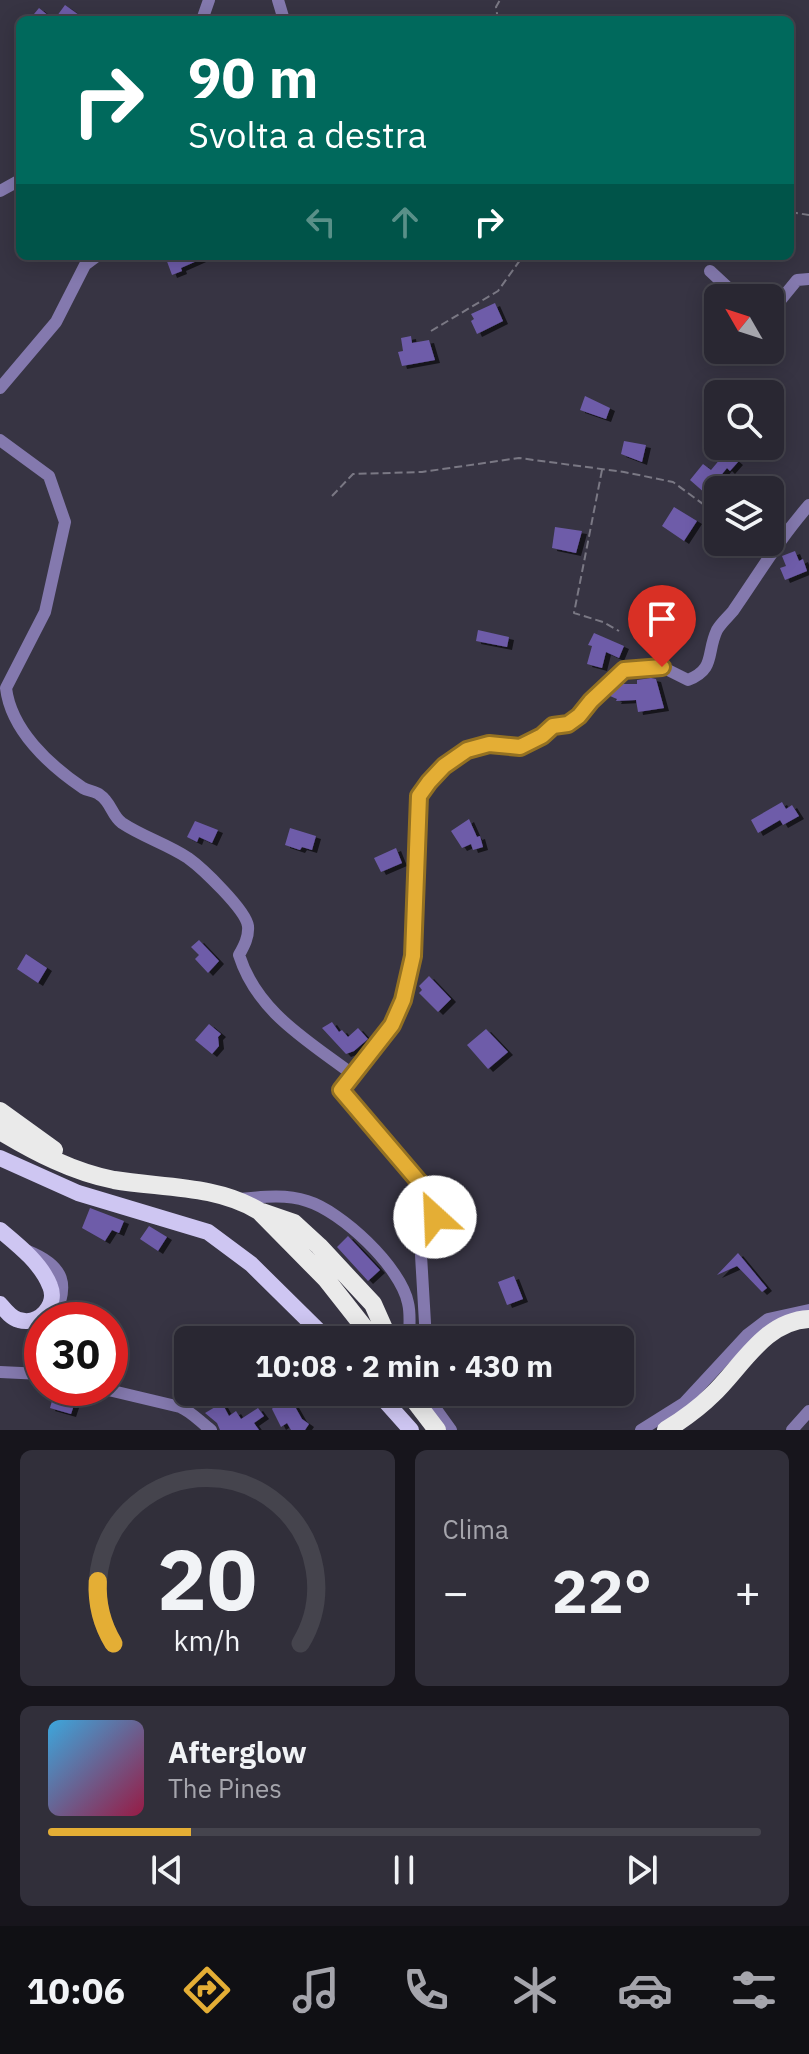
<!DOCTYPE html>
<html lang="it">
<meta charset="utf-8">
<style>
body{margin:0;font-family:"IBM Plex Sans",sans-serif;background:#312f3a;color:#f1f3f6;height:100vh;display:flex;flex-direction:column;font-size:30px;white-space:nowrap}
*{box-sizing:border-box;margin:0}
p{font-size:26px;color:#a5a5ac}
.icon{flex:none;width:44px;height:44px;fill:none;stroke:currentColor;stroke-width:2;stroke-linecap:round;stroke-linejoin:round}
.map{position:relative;height:1430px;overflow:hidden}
.side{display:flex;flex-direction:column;gap:20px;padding:20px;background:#17151c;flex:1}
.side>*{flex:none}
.hud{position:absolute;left:16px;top:16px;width:778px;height:244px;border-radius:12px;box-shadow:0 4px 20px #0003,0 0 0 2px #45444d;background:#00695c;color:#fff;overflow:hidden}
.needle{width:52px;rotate:309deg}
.tools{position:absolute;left:704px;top:284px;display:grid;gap:16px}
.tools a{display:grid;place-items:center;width:80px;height:80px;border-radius:12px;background:#292732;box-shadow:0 4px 20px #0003,0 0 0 2px #45444d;font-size:40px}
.speed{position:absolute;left:24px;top:1302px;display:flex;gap:16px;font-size:40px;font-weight:700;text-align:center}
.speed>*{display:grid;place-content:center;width:104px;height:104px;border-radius:50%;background:#292732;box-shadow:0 4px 20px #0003,0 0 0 2px #45444d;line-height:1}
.speed .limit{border:12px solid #d22;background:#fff;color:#111}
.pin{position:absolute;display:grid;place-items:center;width:68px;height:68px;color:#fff;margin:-82px -34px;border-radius:50% 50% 50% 0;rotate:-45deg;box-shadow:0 0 8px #0007}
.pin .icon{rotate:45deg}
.me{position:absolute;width:88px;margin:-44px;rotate:335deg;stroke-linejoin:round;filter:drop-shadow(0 0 6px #0008)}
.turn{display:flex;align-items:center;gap:28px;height:168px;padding:0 40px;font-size:36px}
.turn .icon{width:104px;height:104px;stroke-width:2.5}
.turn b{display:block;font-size:56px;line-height:68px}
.lanes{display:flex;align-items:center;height:76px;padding:0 40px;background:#0003;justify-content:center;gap:40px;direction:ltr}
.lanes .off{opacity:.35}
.big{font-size:60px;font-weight:700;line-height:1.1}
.side .card{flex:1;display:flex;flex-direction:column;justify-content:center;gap:12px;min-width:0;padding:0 28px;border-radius:12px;background:#312f3a}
.side .dial{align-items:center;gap:0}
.dial svg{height:208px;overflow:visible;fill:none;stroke:#45444d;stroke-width:7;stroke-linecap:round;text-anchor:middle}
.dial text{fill:#f1f3f6;stroke:none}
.song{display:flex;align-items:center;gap:24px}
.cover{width:96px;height:96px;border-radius:12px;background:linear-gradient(135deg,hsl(200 70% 55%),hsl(340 70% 35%))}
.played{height:8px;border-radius:4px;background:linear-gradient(90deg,#e4ae35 20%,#45444d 20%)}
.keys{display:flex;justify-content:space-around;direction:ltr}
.heat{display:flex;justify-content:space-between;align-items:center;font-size:44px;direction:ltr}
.side .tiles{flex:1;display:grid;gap:20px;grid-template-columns:1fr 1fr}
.card:last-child{grid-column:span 2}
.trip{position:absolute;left:174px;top:1326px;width:460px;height:80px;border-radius:12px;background:#292732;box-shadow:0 4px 20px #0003,0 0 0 2px #45444d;font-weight:700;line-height:80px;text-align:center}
.dock{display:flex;height:128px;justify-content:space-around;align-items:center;background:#101014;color:#a5a5ac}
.dock .icon{width:56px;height:56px}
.dock .selected{color:#e4ae35}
.dock b{font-size:36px;color:#f1f3f6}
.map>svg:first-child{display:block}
.building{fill:#6e5ca9;filter:url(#shadow)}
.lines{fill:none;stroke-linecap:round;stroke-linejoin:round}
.path{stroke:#7a7884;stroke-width:2;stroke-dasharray:8 4;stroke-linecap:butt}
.minor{stroke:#8479ae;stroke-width:12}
.major{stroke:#cec6f2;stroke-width:16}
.highway{stroke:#eaeaea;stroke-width:18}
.route-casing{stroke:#947122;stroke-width:20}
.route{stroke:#e4ae35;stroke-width:14}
</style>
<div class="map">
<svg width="809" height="1430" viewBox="0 0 809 1430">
<defs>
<filter id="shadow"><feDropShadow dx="5" dy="3" stdDeviation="0" flood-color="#0009"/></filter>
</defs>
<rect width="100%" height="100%" fill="#373443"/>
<path class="building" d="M65,5L86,20H29L39,8L54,20Z
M165,256H208L181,268L182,271L172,275Z
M495,303L503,321L477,334L471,321L474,319L471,314Z
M411,336L412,343L429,340L435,360L402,366L398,352L403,351L401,338Z
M585,396L610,408L606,419L580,410Z
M624,441L646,445L642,462L621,454Z
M726,452L738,462L730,471L727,468L706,494L690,480L703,464L711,470Z
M674,507L697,521L684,541L662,526Z
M555,527L582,531L576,553L552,548Z
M795,551L799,561L803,559L807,571L785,580L780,568L786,566L782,556Z
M478,630L509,637L507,647L476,641Z
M594,633L624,646L619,658L606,652L602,668L587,664L592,646L588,645Z
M651,678L656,679L664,708L638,712L636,700L616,701L617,699L610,696L622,684H637V680Z
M782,802L786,809L792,805L799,816L783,825L780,820L758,833L751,820Z
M469,819L477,837L480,836L483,847L473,850L471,844L462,848L451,831Z
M195,821L218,830L212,843L199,837L197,842L187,837Z
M290,828L316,836L312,850L302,847L300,850L285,845Z
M396,848L402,863L381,872L374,858Z
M199,940L219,961L208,973L195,959L199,955L191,947Z
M26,954L47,968L38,983L17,969Z
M429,976L451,999L438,1012L419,993L422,990L419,986Z
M332,1022L339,1032L342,1030L348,1037L358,1028L368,1039L354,1051L346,1054L322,1028Z
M209,1024L221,1034L218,1037L219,1046L212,1054L195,1040Z
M486,1029L508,1052L488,1069L467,1045Z
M90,1208L124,1221L119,1233L112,1230L105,1241L82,1228Z
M149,1226L167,1237L158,1251L140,1239Z
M348,1236L380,1270L368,1281L337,1247Z
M738,1253L767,1288L762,1292L737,1266L717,1275Z
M514,1276L523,1299L507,1305L498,1282Z
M55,1390L77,1396L71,1414L50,1408Z
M289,1396L302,1419L309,1424L305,1430H291L287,1423L281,1427L272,1409L277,1402L282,1405Z
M222,1403L229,1416L236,1411L241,1419L258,1408L264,1416L254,1423L259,1430H220L217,1423L205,1413Z"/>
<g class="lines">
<path class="path" d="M498,20L496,7L500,0
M790,212L809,215
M431,331L498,291L523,256
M602,470L574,613L603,622L619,631
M332,496L353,474L422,472L519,458L624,472L673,482L718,515"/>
<path class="minor" d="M278,0L284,20
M202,20L209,0
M0,191L20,180
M710,271L739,298
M770,313L797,280L809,279
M0,388L56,322L85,265L97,256
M0,440L49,476L65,522L45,612L6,688C11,730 49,765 83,788C88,791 95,791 100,795C111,802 112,816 122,823C143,837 167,844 188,858C202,868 246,910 248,926C249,937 244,946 239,955C257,1012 307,1040 352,1074L341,1090L421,1184C437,1210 446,1233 421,1255L426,1340
M352,1074C366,1059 380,1044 391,1026C427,967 413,864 419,796L444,766L467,750L489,744L520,747L542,736L553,726L568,724L579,716L591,701L624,670L662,667L688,680C716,669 706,653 717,630C721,623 728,617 733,611C758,575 780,538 809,505
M240,1199C262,1197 285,1194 307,1201C341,1211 401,1267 408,1303C411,1315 409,1328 409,1340
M28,1251C65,1266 70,1285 53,1320
M0,1372L42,1374
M100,1388L180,1407C192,1412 200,1422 211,1430
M433,1405L451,1430
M641,1430L684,1403L747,1335L768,1319L809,1310
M792,1430L809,1411"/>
<path class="major" d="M0,1158L78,1193L208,1232L251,1264L328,1340
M0,1230C18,1245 41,1263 50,1286C58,1305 39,1326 19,1320C11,1318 5,1310 0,1304
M377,1392L411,1430"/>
<path class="highway" d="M0,1111L54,1150
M0,1131C35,1152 73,1172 114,1180C162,1188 216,1185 259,1211L326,1279L374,1340
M262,1212L294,1223L319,1246L373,1304L389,1340
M408,1392L437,1430
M666,1430C682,1420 698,1409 712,1395C741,1368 764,1321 809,1319"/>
</g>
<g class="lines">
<g class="route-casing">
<path id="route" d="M435,1217L430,1199L421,1184L341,1090L392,1025L403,1000L413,956L419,796L429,782L444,766L467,750L489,744L520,747L542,736L553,726L568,724L579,716L591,701L624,670L662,667"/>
</g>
<use href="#route" class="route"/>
</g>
</svg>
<div class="tools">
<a><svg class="needle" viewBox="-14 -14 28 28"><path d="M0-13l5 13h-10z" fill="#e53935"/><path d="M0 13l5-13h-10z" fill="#a5a5ac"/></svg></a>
<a><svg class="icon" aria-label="search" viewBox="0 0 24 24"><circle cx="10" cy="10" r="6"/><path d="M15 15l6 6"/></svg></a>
<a><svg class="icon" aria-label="layers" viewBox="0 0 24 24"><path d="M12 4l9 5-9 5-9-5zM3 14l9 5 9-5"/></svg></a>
</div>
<div class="speed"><div class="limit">30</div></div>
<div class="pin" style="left:662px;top:667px;background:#d93025"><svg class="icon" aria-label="arrive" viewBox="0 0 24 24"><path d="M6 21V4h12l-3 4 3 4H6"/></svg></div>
<svg class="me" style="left:435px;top:1217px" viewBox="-20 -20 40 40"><circle r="19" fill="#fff"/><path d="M0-13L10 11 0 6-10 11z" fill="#e4ae35"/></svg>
<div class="trip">10:08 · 2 min · 430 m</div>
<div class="hud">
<div class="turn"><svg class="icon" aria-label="right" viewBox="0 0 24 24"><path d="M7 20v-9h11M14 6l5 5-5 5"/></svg><div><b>90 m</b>Svolta a destra</div></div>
<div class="lanes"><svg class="icon off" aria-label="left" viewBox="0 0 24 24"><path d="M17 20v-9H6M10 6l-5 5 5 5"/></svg><svg class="icon off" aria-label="ahead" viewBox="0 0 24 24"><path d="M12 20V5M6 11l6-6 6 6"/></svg><svg class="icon" aria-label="right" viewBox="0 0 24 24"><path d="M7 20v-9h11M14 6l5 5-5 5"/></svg></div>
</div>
</div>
<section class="side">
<div class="tiles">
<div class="card dial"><svg viewBox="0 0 100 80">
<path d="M14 69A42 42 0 1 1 86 69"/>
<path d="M14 69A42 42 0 0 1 8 45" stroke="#e4ae35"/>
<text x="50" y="56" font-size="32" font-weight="700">20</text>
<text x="50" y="72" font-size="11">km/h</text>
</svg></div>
<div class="card"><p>Clima</p>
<div class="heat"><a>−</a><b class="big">22°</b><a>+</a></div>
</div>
<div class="card">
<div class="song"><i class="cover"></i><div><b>Afterglow</b><p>The Pines</p></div></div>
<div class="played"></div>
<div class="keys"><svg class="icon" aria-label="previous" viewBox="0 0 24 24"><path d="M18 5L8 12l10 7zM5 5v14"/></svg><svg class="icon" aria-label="pause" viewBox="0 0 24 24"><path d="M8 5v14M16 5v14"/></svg><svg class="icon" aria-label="next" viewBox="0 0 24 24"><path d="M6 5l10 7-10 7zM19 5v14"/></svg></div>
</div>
</div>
</section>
<nav class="dock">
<b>10:06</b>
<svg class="icon selected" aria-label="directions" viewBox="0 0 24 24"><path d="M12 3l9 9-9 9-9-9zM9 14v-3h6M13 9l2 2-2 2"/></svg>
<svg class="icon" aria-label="music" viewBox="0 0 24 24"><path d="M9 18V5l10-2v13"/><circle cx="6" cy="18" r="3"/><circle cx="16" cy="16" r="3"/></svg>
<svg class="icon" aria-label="phone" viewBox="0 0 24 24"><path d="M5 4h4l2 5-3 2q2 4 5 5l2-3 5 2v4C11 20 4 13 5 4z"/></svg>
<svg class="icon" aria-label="climate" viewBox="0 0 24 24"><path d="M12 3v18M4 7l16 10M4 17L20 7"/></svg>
<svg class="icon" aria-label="car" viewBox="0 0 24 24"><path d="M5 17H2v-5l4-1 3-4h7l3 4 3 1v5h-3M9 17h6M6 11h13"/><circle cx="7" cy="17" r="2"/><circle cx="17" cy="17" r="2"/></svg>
<svg class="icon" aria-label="filters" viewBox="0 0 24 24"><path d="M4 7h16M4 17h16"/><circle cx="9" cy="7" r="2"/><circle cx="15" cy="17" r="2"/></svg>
</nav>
